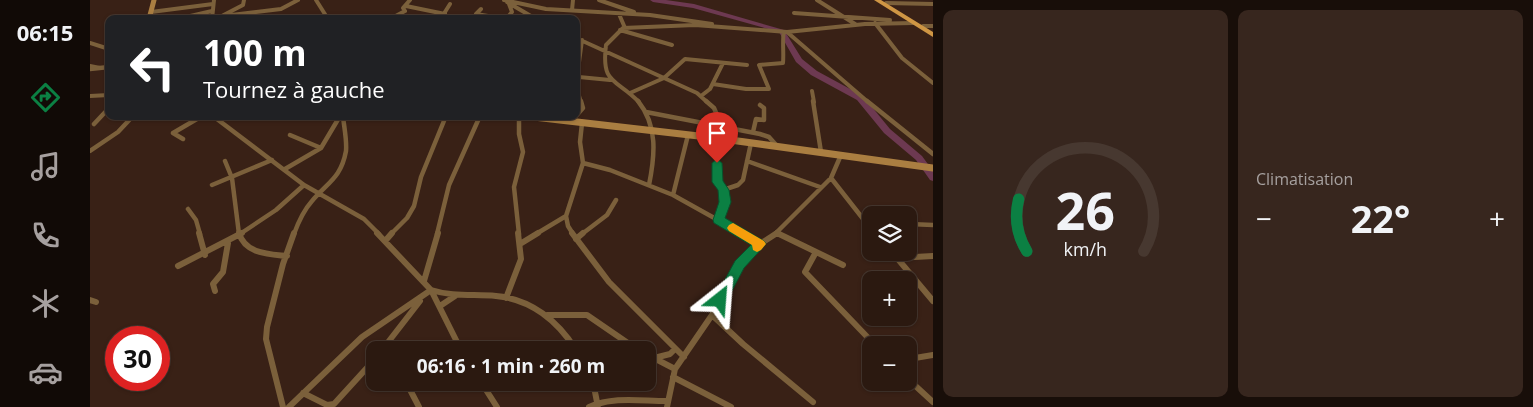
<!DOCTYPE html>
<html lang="fr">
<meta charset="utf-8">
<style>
body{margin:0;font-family:"Open Sans",sans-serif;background:#37261e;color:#f1f3f6;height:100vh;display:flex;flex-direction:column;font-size:19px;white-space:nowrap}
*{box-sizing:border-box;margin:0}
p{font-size:16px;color:#a6a09f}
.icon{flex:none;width:28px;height:28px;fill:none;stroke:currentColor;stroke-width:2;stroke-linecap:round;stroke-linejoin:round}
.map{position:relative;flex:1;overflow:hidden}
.side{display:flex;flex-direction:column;gap:10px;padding:10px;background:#180e09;width:600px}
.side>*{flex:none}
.top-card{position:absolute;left:15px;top:15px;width:475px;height:105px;border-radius:10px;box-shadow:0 1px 4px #0004,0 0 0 1px #473830;background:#202124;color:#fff;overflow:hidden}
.tools{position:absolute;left:772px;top:206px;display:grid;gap:10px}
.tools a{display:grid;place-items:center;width:55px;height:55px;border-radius:10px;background:#2b1910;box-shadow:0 1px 4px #0004,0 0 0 1px #473830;font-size:25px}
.speed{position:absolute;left:15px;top:326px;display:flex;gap:10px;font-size:25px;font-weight:700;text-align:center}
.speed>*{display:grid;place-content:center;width:65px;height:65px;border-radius:50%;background:#2b1910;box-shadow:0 1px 4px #0004,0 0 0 1px #473830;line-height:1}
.speed .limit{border:8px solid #d22;background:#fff;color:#111}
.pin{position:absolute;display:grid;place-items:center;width:42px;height:42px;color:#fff;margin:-51px -21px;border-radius:50% 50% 50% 0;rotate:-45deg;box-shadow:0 0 5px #0007}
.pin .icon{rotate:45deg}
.me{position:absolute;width:55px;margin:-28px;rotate:28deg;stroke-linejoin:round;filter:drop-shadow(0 0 4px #0008)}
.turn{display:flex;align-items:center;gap:18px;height:105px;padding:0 15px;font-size:22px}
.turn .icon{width:65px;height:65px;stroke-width:2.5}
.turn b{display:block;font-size:35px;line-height:42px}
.big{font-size:38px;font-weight:700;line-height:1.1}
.side .tile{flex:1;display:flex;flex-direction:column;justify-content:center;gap:8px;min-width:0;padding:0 18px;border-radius:10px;background:#37261e}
.side .dial{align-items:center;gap:0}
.dial svg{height:130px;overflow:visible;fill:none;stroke:#473830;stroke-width:7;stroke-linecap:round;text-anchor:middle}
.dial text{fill:#f1f3f6;stroke:none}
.heat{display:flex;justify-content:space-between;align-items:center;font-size:28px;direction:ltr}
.side .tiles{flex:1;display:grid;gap:10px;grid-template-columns:repeat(2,1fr)}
.trip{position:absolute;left:276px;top:341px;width:290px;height:50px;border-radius:10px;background:#2b1910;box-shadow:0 1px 4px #0004,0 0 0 1px #473830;font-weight:700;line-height:50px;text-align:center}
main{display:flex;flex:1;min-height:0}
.tabs{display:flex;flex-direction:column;width:90px;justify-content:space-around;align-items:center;background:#110a06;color:#a6a09f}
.tabs .icon{width:35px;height:35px}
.tabs .selected{color:#0b8043}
.tabs b{font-size:22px;color:#f1f3f6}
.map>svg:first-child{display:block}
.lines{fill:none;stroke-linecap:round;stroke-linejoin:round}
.river{fill:#6d3951;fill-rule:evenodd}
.minor-far2{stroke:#7b603b;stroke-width:4}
.minor-far1{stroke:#7b603b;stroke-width:4.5}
.minor{stroke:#7b603b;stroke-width:6}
.tertiary{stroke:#7b603b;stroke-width:4.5}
.secondary-far1{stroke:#aa7e41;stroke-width:5}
.secondary{stroke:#aa7e41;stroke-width:7}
.primary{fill:#cf9644;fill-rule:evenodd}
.route{fill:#0b8043;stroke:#07532c}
.slow{fill:#f59e0b}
</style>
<main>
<nav class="tabs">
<b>06:15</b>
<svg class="icon selected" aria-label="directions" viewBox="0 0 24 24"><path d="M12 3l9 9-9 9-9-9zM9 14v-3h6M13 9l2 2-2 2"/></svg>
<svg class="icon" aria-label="music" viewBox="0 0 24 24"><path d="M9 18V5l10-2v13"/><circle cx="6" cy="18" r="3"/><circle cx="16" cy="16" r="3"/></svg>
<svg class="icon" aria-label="phone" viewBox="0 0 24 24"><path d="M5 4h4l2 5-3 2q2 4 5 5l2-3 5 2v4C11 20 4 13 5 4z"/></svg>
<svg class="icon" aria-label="climate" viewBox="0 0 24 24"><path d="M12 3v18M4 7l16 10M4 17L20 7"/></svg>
<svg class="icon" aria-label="car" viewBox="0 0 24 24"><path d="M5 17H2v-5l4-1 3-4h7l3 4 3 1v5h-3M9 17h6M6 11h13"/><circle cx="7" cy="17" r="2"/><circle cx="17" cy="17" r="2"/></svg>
</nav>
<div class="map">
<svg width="843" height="407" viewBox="0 0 843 407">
<rect width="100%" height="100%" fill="#392116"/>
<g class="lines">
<path class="river" d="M560,0H576L604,4L694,30L712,59L727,71L773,96L800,129L832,156L843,171V181L840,180L826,160L794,133L767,100L721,75L706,62L689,32L603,8L563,2Z"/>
<path class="minor-far2" d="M226,0L238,19
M414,0L456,9L560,15L622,24
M509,0L544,12
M727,0L765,24
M417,2L446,19
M796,3L843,4
M316,6L355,14
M391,9L386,14L416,19
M482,10L483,0
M61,12L123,4
M704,13L800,20
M529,14L535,28
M133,16L191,9L208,0
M96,19V17L122,11
M122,19L124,0
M126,19L153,5L154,0
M300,19L315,11L313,8L320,0
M355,19V12L360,4
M416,19L422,12L419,4
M785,23L812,58L843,83
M833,26H843
M530,30L582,45
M697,32L778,102
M486,38L607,93L617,102
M0,43L19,49
M0,66L10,68
M489,77L520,80
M623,84L656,89H679L669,65L693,63C694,54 692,38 694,32
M486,85L492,40
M486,86L491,102
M722,91L724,102
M540,93L574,78L595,59L657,65
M0,96L19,95
M611,96L620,89L633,63
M549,102C526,78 511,85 516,45L533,28L605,25L697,32L775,24L823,23"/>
<path class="minor-far1" d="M548,101C568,126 565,155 559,185
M616,101L624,108L638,140
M723,101L731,152
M777,101L843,154
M556,112L670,134L679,137L687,146
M123,116L214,185L274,219L289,234
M486,116L493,108L491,101
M4,124L19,108
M663,132L666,119L674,120V108L670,105
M200,135L231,148
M626,138L628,182L633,190L635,201L629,220
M93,139L83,133L112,116
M0,151L28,132L43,116
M135,161L142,178L149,234
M657,161L730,187
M493,163L520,170L583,195L653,234
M195,169L231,148L250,116
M741,178L781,229
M122,185L182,160
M633,190L648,185L653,180L661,143
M583,195L598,135
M98,209L106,220L110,234
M819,224L843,225
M687,233L690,234
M150,234L186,210L214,185
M204,234C208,223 214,210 222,201C238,182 251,178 256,151C257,140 254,127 253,116
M301,234L317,218L324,206L331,177L356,116
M347,234L359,185L390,116
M429,234L424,187L433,152L429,134V116
M446,234L476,216
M483,234L478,226L476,216L493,163L490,142L492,123
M492,234L517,215L526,200
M685,234L741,178L751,155"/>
<path class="minor" d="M109,233L115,255
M149,233C155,254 179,254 197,256
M287,233L341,290L371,350
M482,233L519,282L594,357
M651,233L670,244
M687,233L753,265
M486,239L493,233
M296,240L302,233
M430,244L448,233
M726,252L715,272L785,345
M802,252L843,301
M807,258L843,256
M88,266L152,233
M334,281L348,233
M341,290C363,297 384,294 406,296C441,299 468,321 486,350
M125,291L123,284L133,272L138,243
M416,298L431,259L428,233
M0,300L6,302
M350,306L365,296
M457,315H497L548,350
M622,315L653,344L723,402
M292,350L330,301
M558,355L585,369
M564,358L580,354L585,349
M819,359L843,355
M583,377L641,407
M819,380L843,402
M316,382L329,407
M391,382L407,407
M503,382L508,407
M213,393L237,405L244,404L285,359
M193,407L176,339L177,327L193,264L204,233
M199,407L272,337L341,290
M499,407C524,396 550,401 577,401
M577,407L585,369L622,315L649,265L670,244L687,233"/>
<path class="tertiary" d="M0,69L19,67"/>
<path class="secondary-far1" d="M59,19L64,0"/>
<path class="secondary" d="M435,116L626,138L843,168"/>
<path class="primary" d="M784,0H791L843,32V37Z"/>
</g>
<path class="route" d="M627,159L632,163L633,181L639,190L641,202L635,218L674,241L676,244L654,268L635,304L630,306L626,304L624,300L626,296L645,261L661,245L624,223L623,220L629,202L628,190L622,182V163Z"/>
<path class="slow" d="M643,223L674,241L676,244L671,250L667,252L663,250L662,245L639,231L637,228L639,225Z"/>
</svg>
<div class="tools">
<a><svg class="icon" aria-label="layers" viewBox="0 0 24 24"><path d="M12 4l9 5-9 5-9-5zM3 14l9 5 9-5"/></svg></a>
<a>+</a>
<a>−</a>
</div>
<div class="speed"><div class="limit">30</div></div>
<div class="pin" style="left:627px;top:163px;background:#d93025"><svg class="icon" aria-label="arrive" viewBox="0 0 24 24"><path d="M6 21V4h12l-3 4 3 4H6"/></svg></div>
<svg class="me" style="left:630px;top:300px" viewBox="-20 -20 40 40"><path d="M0-17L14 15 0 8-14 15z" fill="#0b8043" stroke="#fff" stroke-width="4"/></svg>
<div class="trip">06:16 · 1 min · 260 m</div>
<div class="top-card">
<div class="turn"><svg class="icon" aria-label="left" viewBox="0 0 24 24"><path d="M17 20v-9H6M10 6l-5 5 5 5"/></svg><div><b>100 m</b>Tournez à gauche</div></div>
</div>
</div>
<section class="side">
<div class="tiles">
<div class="tile dial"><svg viewBox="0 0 100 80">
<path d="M14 69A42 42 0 1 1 86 69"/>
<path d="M14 69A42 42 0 0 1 9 37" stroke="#0b8043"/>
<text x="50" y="56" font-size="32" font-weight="700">26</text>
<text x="50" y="72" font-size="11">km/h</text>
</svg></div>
<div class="tile"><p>Climatisation</p>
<div class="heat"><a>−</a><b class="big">22°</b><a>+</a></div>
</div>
</div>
</section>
</main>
